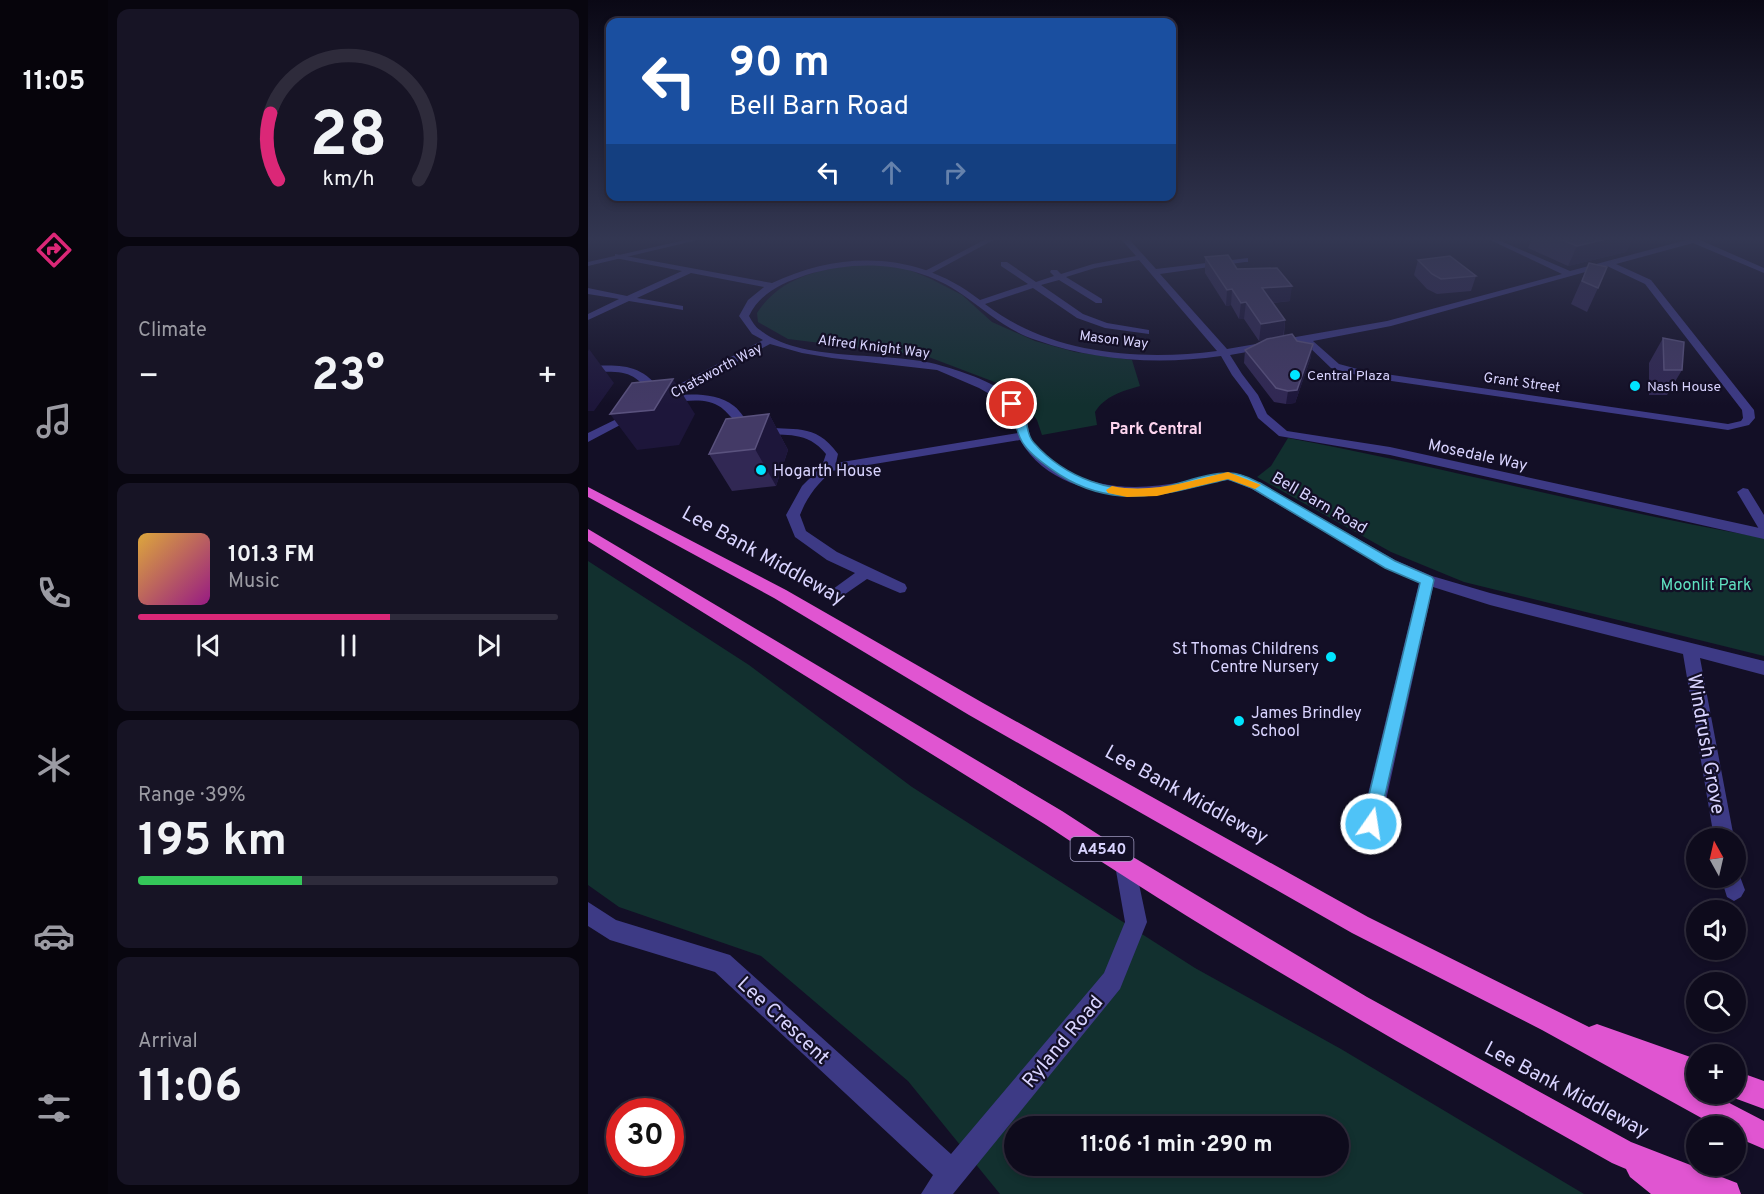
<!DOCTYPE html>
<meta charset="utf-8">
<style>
body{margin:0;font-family:Overpass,sans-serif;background:#171425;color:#f1f3f6;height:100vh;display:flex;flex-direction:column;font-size:22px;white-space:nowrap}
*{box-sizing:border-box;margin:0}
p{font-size:20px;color:#9b9ba3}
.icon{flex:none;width:33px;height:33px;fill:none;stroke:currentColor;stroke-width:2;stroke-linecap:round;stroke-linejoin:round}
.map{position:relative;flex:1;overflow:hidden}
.details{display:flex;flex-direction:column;gap:9px;padding:9px;background:#08060f;width:480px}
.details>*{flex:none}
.hud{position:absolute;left:18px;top:18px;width:570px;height:183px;border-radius:12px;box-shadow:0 3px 9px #0003,0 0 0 2px #2e2b3b;background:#1a4fa0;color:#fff;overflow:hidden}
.needle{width:39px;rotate:352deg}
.tools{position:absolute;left:1098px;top:828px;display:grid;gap:12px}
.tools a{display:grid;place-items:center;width:60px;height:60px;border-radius:50%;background:#0e0b1c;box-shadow:0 3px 9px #0003,0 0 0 2px #2e2b3b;font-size:30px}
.speed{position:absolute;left:18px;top:1098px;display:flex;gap:12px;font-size:30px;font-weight:700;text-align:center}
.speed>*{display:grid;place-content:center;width:78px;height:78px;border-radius:50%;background:#0e0b1c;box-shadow:0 3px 9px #0003,0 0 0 2px #2e2b3b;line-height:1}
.speed .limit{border:9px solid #d22;background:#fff;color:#111}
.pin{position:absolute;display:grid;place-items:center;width:51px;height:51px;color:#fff;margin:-26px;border:3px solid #fff;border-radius:50%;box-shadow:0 2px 6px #0007}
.me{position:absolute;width:66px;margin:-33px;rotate:13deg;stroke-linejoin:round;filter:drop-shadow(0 0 4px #0008)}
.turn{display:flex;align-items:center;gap:21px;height:126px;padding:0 24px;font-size:27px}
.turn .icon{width:78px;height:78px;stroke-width:2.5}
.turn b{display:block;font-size:42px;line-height:51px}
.lanes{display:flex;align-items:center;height:57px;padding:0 24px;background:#0003;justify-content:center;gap:30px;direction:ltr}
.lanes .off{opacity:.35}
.big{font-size:45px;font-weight:700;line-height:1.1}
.details .widget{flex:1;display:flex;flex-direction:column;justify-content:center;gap:9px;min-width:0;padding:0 21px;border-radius:12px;background:#171425}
.details .dial{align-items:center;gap:0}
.dial svg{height:156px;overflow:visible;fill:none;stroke:#2e2b3b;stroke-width:7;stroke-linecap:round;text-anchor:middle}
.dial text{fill:#f1f3f6;stroke:none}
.song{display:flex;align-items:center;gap:18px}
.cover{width:72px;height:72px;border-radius:9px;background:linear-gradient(135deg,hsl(40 70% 55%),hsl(310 70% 35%))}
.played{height:6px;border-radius:3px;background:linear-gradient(90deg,#db2777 60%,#2e2b3b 60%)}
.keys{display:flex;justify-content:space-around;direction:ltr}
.heat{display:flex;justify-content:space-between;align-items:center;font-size:33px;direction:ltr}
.charge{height:9px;border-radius:4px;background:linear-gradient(90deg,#34c759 39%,#2e2b3b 0)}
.trip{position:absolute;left:416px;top:1116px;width:345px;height:60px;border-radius:30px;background:#0e0b1c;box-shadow:0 3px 9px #0003,0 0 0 2px #2e2b3b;font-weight:700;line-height:60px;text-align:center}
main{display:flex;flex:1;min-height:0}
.tab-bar{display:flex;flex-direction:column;width:108px;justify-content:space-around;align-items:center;background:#06040b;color:#9b9ba3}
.tab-bar .icon{width:42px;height:42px}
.tab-bar .active{color:#db2777}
.tab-bar b{font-size:27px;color:#f1f3f6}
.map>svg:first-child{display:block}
.green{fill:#12302f;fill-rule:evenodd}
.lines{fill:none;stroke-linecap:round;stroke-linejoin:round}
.pedestrian{fill:#3d3a85;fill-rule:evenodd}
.minor{fill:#3d3a85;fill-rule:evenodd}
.tertiary{fill:#3d3a85;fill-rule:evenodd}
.trunk{fill:#e055d1;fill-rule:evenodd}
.wall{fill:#312854}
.shaded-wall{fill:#1d163a}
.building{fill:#433a66;stroke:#5a527e;stroke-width:1.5}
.route{fill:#4fc3f7;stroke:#337fa1;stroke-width:1.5}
.slow{fill:#f59e0b}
.poi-dot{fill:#00e5ff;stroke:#130f26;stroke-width:2}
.labels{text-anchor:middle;stroke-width:4.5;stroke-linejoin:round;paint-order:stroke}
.far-street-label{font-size:14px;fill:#d9d4ff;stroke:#130f26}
.far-poi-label{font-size:14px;fill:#d9d4ff;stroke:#130f26;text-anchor:start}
.shield{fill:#130f26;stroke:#9e99be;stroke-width:1.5}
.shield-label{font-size:15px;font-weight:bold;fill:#d9d4ff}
.far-quarter-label{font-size:16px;font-weight:bold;fill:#ffd6f0;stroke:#130f26}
.street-label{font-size:16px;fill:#d9d4ff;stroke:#130f26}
.poi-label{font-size:16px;fill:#d9d4ff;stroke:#130f26;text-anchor:start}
.park-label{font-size:16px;fill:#5fe0c0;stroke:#130f26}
.near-street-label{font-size:20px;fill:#d9d4ff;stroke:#130f26}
</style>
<main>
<nav class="tab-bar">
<b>11:05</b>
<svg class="icon active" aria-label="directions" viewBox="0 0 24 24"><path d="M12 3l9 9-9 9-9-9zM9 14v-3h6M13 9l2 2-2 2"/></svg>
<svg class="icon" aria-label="music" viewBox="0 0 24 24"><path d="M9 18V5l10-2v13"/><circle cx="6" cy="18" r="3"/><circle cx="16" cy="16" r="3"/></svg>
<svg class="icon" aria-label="phone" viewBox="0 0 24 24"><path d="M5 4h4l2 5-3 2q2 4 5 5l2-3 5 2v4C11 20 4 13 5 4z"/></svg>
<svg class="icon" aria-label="climate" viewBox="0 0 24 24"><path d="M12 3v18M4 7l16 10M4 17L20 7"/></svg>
<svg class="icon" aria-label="car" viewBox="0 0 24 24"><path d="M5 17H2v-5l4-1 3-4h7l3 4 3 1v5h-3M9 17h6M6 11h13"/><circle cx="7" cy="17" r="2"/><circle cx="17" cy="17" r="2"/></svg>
<svg class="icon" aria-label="filters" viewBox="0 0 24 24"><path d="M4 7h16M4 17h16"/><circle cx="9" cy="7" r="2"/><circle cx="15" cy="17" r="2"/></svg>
</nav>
<section class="details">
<div class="widget dial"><svg viewBox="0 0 100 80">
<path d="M14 69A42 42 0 1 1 86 69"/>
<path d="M14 69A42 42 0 0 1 10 35" stroke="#db2777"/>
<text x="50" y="56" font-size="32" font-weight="700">28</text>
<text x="50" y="72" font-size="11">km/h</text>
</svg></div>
<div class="widget"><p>Climate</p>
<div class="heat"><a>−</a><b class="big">23°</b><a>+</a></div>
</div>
<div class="widget">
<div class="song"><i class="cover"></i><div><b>101.3 FM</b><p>Music</p></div></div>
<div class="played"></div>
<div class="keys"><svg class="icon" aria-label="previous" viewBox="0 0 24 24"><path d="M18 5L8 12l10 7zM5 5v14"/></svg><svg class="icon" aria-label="pause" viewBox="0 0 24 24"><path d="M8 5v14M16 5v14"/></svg><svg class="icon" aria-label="next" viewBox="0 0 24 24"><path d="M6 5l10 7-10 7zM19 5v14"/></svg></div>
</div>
<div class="widget"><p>Range · 39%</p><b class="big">195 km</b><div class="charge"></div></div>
<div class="widget"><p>Arrival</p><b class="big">11:06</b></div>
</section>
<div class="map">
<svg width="1176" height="1194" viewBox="0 0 1176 1194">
<rect width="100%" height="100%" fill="#130f26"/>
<path class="green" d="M285,264L319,269L343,279L374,295L404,322L447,341L487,352L544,360L552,386C534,391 517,396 507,412L509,425L454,435L449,420L425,389L338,356L200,339L170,322L169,313C195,273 241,267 285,264Z
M700,438C860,468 1016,510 1176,538V656L876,582L803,552L669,477L683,466Z
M0,561L161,665L324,787L607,968L753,1049L996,1194H412L320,1081L173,956L31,907L0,885ZM426,1126H750V1166H426Z"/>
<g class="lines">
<path class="pedestrian" d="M400,238H409L342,274L335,272Z
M1155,488L1160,489L1176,515V531L1171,529L1149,492Z"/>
<path class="minor" d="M532,238H540L568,269L660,258V262H657L572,274L639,349L799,321L974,274L898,238H906L982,271L1106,238H1116L1112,240L1176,268V273L1105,243L1028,264L1063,280L1166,410L1167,418L1161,425L1140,430L776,377L743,368L716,342L642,355L654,374L670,395L679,414L699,431L802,447L1176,529V539L802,455L691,436L670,418L660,396L644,375L633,356C571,365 508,361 448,340C420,331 399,312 375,295C328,262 272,259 218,275C194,283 172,293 161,316C164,321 167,327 172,330C216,365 305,349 358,367C384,375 421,387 436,412C441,421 439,433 445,442C452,453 466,462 476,469C527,499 586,485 640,472L644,473L672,483L807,560L844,576L902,593L1176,661V675L1112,658L1146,838H1126L1095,654L902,605L845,587L793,823L790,830L783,833L776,830L773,823L831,583L797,568L664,489C656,486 645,480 638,480C620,482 602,490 584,492C530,499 462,492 432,440L244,471C229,484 219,497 212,515L218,531L249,552L317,584L319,588L317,592L312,593L279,579L250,599L245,597L243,593L245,589L267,573L239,560L207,537L198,515L214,486L234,466L238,454C215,426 191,440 161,430C144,425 140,406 121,402C104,398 87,404 70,401C43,370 42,371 0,372V366C34,365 53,363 75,393L175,340L164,334L151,316L160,300L176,287L103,273L49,298L95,306V310L41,301L0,320V314L31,299L0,294V288L39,296L94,271L27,258V254L184,283C253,250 330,251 392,300L440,284L413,266V262H419L448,282L466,276L462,272L463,270H469L473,274L505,264L548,256ZM551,260L629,351C551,361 461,354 397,304L445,288L489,318L517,328L561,334V330L519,323L495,314L453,285L471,280L508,303H514V299L478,277L507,268ZM1019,266L1057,284L1154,410L1155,418L1153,421L1140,424L777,371L751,364L725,341L803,326ZM182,344L214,353L244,358L349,370L391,388L412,400L425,413L430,433L248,463L250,454C224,418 201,435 166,424C156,421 154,412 146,406C130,393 107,394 87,395Z
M47,410L51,411V415L0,442V433Z
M537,855L544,858L547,865L559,922L532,989L365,1194H333L345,1175L127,972L22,940L0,926V902L28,920L142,955L363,1154L516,973L537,922L527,865L530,858Z
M1148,869L1150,871L1157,890L1153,897L1146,901L1139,897L1133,878H1148Z"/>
<path class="tertiary" d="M106,238H118L0,266V262Z"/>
<path class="trunk" d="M0,487L198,590L395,703L780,917L1001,1027L1009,1024L1108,1059V1094H1124L1176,1121V1149L1148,1137V1126H1128L954,1030L764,933L381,715L186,598L0,497Z
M0,529L474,811L545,857L779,997L1043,1142L1149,1183L1153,1194H1063L1042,1177L1038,1169L1024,1163C832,1055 641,948 458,825L0,541Z
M1148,1071L1176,1081V1109L1138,1095L1148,1094Z"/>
</g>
<path class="wall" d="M944,238H1045L1038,252L980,266L940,248Z
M617,257L649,269L702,301L685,303L697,320L696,336L723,357L707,403L698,404L686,402L656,363L657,350L677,340L671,341L656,319H651L643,305L638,306L617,273Z
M830,260L888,276L883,291L849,294L839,289L826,275Z
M1001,263L1010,288L999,312L983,304Z
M1075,338L1094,370L1079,395H1061V363Z
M181,414L200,450L188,486L144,491L121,454Z"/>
<path class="shaded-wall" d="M1023,238H1045L1038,252L980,266L989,246Z
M704,286L702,301L672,304L674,288Z
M644,289L643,305L638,306L639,290Z
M658,302L656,319H651L653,303Z
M697,320L695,337L671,341L673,324Z
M725,344L723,357L707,403L698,404L700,391Z
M1,349L26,383L6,411H0V351Z
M85,379L107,414L91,445L49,450L22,414Z
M181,414L200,450L188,486L167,449Z"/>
<path class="building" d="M969,238H1023L989,246Z
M640,255L649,269L689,268L704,286L674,288L697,320L673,324L658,302L653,303L644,289L639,290L617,257Z
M862,256L888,276L853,279L844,274L830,260Z
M1001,263L1019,267L1010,288L994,281Z
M704,334L709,341L725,344L709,390L700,391L688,388L657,350L679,339Z
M1075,338L1096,342L1094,370H1076Z
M85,379L66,410L22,414L44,383Z
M181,414L167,449L121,454L138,419Z"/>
<linearGradient id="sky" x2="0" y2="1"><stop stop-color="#0a0815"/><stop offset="0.59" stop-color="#333752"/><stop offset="1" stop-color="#333752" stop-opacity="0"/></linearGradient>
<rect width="1176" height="405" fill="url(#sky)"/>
<path class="route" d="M421,402H428C430,406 434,410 436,414C440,423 438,435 446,443C477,478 525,495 571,488C593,484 621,472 642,473C653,473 663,479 672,483L807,561L844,577L846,580L789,830L783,832L777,830L774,824L832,583L797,568L664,488L640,479C581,493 528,511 472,475C460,467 445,457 437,446C427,434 428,417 420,404Z"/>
<path class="slow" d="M640,472L673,485L667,489L640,479L569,496L539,497L520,493L518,490L524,486C563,494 602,481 640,472Z"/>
<g class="poi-dot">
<circle cx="707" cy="375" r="6"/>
<circle cx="1047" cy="386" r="6"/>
<circle cx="173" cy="470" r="6"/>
<circle cx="743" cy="657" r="6"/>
<circle cx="651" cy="721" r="6"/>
</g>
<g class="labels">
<g class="far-street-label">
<text transform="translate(526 339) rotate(7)" y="5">Mason Way</text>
<text transform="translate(286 346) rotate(7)" y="5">Alfred Knight Way</text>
<text transform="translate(128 370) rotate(-28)" y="5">Chatsworth Way</text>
<text transform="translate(934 382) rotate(8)" y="5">Grant Street</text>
</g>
<g class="far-poi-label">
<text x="719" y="380">Central Plaza</text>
<text x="1059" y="391">Nash House</text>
</g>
<rect class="shield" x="482.5" y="837" width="63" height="24" rx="4.5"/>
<g class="shield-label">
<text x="514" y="854">A4540</text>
</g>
<g class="far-quarter-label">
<text x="568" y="434">Park Central</text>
</g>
<g class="street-label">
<text transform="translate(890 454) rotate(12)" y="6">Mosedale Way</text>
<text transform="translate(732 502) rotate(30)" y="6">Bell Barn Road</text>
</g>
<g class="poi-label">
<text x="185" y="476">Hogarth House</text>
<text x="731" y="654" text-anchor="end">St Thomas Childrens<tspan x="731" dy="18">Centre Nursery</tspan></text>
<text x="663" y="718">James Brindley<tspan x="663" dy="18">School</tspan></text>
</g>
<g class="park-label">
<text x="1118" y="590">Moonlit Park</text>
</g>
<g class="near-street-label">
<text transform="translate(176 555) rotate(29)" y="7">Lee Bank Middleway</text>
<text transform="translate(1119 744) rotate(80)" y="7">Windrush Grove</text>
<text transform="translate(599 794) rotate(29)" y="7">Lee Bank Middleway</text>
<text transform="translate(196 1020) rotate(43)" y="7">Lee Crescent</text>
<text transform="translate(474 1041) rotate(-50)" y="7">Ryland Road</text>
<text transform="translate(979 1089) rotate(28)" y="7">Lee Bank Middleway</text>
</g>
</g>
</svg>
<div class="tools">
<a><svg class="needle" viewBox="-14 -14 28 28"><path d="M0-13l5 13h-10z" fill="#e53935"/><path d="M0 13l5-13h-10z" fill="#9b9ba3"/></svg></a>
<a><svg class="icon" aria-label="sound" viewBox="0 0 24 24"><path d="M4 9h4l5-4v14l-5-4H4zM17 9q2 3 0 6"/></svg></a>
<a><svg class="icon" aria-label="search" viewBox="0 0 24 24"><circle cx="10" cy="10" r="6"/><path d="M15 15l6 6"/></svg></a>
<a>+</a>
<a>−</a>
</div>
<div class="speed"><div class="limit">30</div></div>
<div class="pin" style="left:424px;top:404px;background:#d93025"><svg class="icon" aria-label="arrive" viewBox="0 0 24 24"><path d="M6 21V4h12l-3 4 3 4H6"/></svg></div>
<svg class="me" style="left:783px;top:824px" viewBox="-20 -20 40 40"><circle r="17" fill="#4fc3f7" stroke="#fff" stroke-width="3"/><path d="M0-11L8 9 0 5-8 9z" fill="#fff"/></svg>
<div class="trip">11:06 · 1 min · 290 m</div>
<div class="hud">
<div class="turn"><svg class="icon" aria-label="left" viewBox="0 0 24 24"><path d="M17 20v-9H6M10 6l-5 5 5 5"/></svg><div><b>90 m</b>Bell Barn Road</div></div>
<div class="lanes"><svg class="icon" aria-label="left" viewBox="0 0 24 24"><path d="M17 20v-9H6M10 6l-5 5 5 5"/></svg><svg class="icon off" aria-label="ahead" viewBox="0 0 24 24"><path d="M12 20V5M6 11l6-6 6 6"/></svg><svg class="icon off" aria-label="right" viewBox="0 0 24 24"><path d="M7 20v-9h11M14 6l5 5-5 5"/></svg></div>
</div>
</div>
</main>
